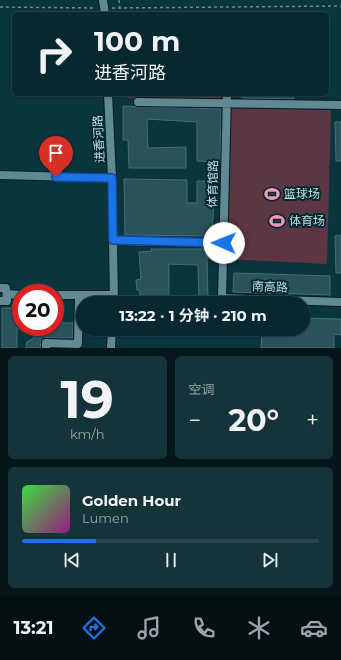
<!DOCTYPE html>
<html lang="zh">
<meta charset="utf-8">
<style>
body{margin:0;font-family:Montserrat,"Noto Sans SC",sans-serif;background:#15343a;color:#f1f3f6;height:100vh;display:flex;flex-direction:column;font-size:15px;white-space:nowrap}
*{box-sizing:border-box;margin:0}
p{font-size:13px;color:#98a6aa}
.icon{flex:none;width:22px;height:22px;fill:none;stroke:currentColor;stroke-width:2;stroke-linecap:round;stroke-linejoin:round}
.map{position:relative;height:348px;overflow:hidden}
.sheet{display:flex;flex-direction:column;gap:8px;padding:8px;background:#041619;flex:1}
.sheet>*{flex:none}
.hud{position:absolute;left:12px;top:12px;width:317px;height:84px;border-radius:6px;box-shadow:0 1px 3px #0004,0 0 0 1px #28444a;background:#07282e;color:#f1f3f6;overflow:hidden}
.speed{position:absolute;left:12px;top:284px;display:flex;gap:8px;font-size:20px;font-weight:700;text-align:center}
.speed>*{display:grid;place-content:center;width:52px;height:52px;border-radius:50%;background:#07282e;box-shadow:0 1px 3px #0004,0 0 0 1px #28444a;line-height:1}
.speed .limit{border:6px solid #d22;background:#fff;color:#111}
.pin{position:absolute;display:grid;place-items:center;width:34px;height:34px;color:#fff;margin:-41px -17px;border-radius:50% 50% 50% 0;rotate:-45deg;box-shadow:0 0 4px #0007}
.pin .icon{rotate:45deg}
.me{position:absolute;width:44px;margin:-22px;rotate:271deg;stroke-linejoin:round;filter:drop-shadow(0 0 3px #0008)}
.turn{display:flex;align-items:center;gap:14px;height:84px;padding:0 16px;font-size:18px}
.turn .icon{width:52px;height:52px;stroke-width:2.5}
.turn b{display:block;font-size:28px;line-height:34px}
.big{font-size:30px;font-weight:700;line-height:1.1}
.sheet .tile{flex:1;display:flex;flex-direction:column;justify-content:center;gap:6px;min-width:0;padding:0 14px;border-radius:6px;background:#15343a}
.sheet .dial{align-items:center;gap:0}
.dial b{font-size:52px;line-height:1}
.song{display:flex;align-items:center;gap:12px}
.cover{width:48px;height:48px;border-radius:6px;background:linear-gradient(135deg,hsl(120 70% 55%),hsl(310 70% 35%))}
.played{height:4px;border-radius:2px;background:linear-gradient(90deg,#1a73e8 25%,#28444a 25%)}
.keys{display:flex;justify-content:space-around;direction:ltr}
.heat{display:flex;justify-content:space-between;align-items:center;font-size:22px;direction:ltr}
.sheet .tiles{flex:1;display:grid;gap:8px;grid-template-columns:1fr 1fr}
.tile:last-child{grid-column:span 2}
.trip{position:absolute;left:76px;top:296px;width:234px;height:40px;border-radius:20px;background:#07282e;box-shadow:0 1px 3px #0004,0 0 0 1px #28444a;font-weight:700;line-height:40px;text-align:center}
.menu{display:flex;height:64px;justify-content:space-around;align-items:center;background:#031012;color:#98a6aa}
.menu .icon{width:28px;height:28px}
.menu .selected{color:#1a73e8}
.menu b{font-size:18px;color:#f1f3f6}
.map>svg:first-child{display:block}
.green{fill:#5c3642}
.building{fill:#2a525a;stroke:#476f77}
.lines{fill:none;stroke-linecap:round;stroke-linejoin:round}
.minor-casing{stroke:#001b21;stroke-width:10}
.path{stroke:#6d8d93;stroke-width:1.5;stroke-dasharray:3 3;stroke-linecap:butt}
.minor{stroke:#608992;stroke-width:8}
.route-casing{stroke:#114b97;stroke-width:10}
.route{stroke:#1a73e8;stroke-width:7}
.labels{text-anchor:middle;stroke-width:4;stroke-linejoin:round;paint-order:stroke}
.street-label{font-size:12px;fill:#c6dbdf;stroke:#002b32}
.poi-label{font-size:12px;fill:#c6dbdf;stroke:#002b32;text-anchor:start}
</style>
<div class="map">
<svg width="341" height="348" viewBox="0 0 341 348">
<rect width="100%" height="100%" fill="#09353d"/>
<path class="green" d="M128,94H221L220,102L127,98Z
M228,108L331,110L327,264L225,259Z"/>
<path class="building" d="M242,94H294V99L242,98Z
M123,106L221,109L220,162L197,161V122L147,119L148,148L186,147V168H129L128,140H123Z
M335,122H341V161H336Z
M124,179L187,180V203H197V181H215L212,236L125,235Z
M341,235V273H336L335,236Z
M151,249H210V256H207L208,303H199L198,265L169,264V298H186V303H140V290H137L136,280L141,279L139,252L152,251Z
M234,273L330,276V295L233,292Z
M2,308H21V329H17V348H2Z
M303,318L341,319V335L334,334V348H261L262,329H303Z
M55,323H73V338H46L41,341L40,348H26L27,342L34,338V327H55Z"/>
<g class="lines">
<g class="minor-casing">
<path id="minor" d="M103,0L105,14
M108,94L112,178L114,303
M227,94L222,298L341,302
M138,102L341,105
M0,175L112,178
M113,241L224,243
M0,288H6L7,301H0
M7,294L21,295
M55,295H114
M46,348V343L78,344L79,295
M111,348L112,329"/>
</g>
<path class="path" d="M119,0L120,8
M0,7L96,8
M112,8L341,6"/>
<use href="#minor" class="minor"/>
</g>
<g class="lines">
<g class="route-casing">
<path id="route" d="M56,177L112,178L113,240L224,243"/>
</g>
<use href="#route" class="route"/>
</g>
<defs>
<g id="stadium-bare" transform="scale(1.2)"><path d="M0-5a6.5 5 0 1 0 0 10a6.5 5 0 1 0 0-10ZM-3.5-1.8h7v3.6h-7Z" fill="#f09ab6" stroke="#002b32" stroke-width="2.5" paint-order="stroke"/></g>
</defs>
<g fill-rule="evenodd">
<use href="#stadium-bare" x="272" y="194"/>
<use href="#stadium-bare" x="277" y="221"/>
</g>
<g class="labels">
<g class="street-label">
<text transform="translate(99 139) rotate(-93)" y="4">进香河路</text>
<text transform="translate(213 184) rotate(-89)" y="4">体育馆路</text>
<text transform="translate(270 287) rotate(2)" y="4">南高路</text>
</g>
<g class="poi-label">
<text x="284" y="198">篮球场</text>
<text x="289" y="225">体育场</text>
</g>
</g>
</svg>
<div class="speed"><div class="limit">20</div></div>
<div class="pin" style="left:56px;top:177px;background:#d93025"><svg class="icon" aria-label="arrive" viewBox="0 0 24 24"><path d="M6 21V4h12l-3 4 3 4H6"/></svg></div>
<svg class="me" style="left:224px;top:243px" viewBox="-20 -20 40 40"><circle r="19" fill="#fff"/><path d="M0-13L10 11 0 6-10 11z" fill="#1a73e8"/></svg>
<div class="trip">13:22 · 1 分钟 · 210 m</div>
<div class="hud">
<div class="turn"><svg class="icon" aria-label="right" viewBox="0 0 24 24"><path d="M7 20v-9h11M14 6l5 5-5 5"/></svg><div><b>100 m</b>进香河路</div></div>
</div>
</div>
<section class="sheet">
<div class="tiles">
<div class="tile dial"><b>19</b><p>km/h</p></div>
<div class="tile"><p>空调</p>
<div class="heat"><a>−</a><b class="big">20°</b><a>+</a></div>
</div>
<div class="tile">
<div class="song"><i class="cover"></i><div><b>Golden Hour</b><p>Lumen</p></div></div>
<div class="played"></div>
<div class="keys"><svg class="icon" aria-label="previous" viewBox="0 0 24 24"><path d="M18 5L8 12l10 7zM5 5v14"/></svg><svg class="icon" aria-label="pause" viewBox="0 0 24 24"><path d="M8 5v14M16 5v14"/></svg><svg class="icon" aria-label="next" viewBox="0 0 24 24"><path d="M6 5l10 7-10 7zM19 5v14"/></svg></div>
</div>
</div>
</section>
<nav class="menu">
<b>13:21</b>
<svg class="icon selected" aria-label="directions" viewBox="0 0 24 24"><path d="M12 3l9 9-9 9-9-9zM9 14v-3h6M13 9l2 2-2 2"/></svg>
<svg class="icon" aria-label="music" viewBox="0 0 24 24"><path d="M9 18V5l10-2v13"/><circle cx="6" cy="18" r="3"/><circle cx="16" cy="16" r="3"/></svg>
<svg class="icon" aria-label="phone" viewBox="0 0 24 24"><path d="M5 4h4l2 5-3 2q2 4 5 5l2-3 5 2v4C11 20 4 13 5 4z"/></svg>
<svg class="icon" aria-label="climate" viewBox="0 0 24 24"><path d="M12 3v18M4 7l16 10M4 17L20 7"/></svg>
<svg class="icon" aria-label="car" viewBox="0 0 24 24"><path d="M5 17H2v-5l4-1 3-4h7l3 4 3 1v5h-3M9 17h6M6 11h13"/><circle cx="7" cy="17" r="2"/><circle cx="17" cy="17" r="2"/></svg>
</nav>
